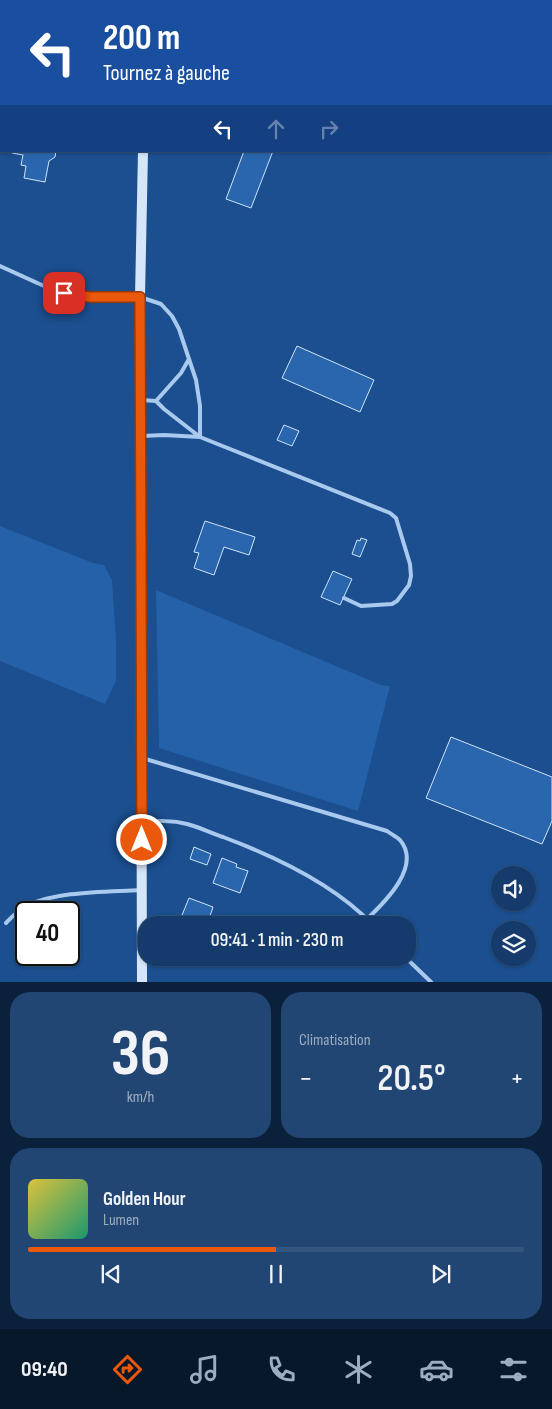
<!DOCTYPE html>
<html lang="fr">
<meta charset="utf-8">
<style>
body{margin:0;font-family:"Sofia Sans Condensed",sans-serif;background:#214673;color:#f1f3f6;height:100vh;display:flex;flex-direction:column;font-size:19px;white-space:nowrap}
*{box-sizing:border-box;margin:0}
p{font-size:16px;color:#9dadc1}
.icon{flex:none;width:28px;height:28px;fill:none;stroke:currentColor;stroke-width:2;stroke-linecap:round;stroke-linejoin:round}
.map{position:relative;height:982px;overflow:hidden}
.sheet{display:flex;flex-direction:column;gap:10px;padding:10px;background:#0b203b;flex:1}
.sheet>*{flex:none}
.top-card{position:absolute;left:0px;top:0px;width:552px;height:152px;box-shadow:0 1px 4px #0004,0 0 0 1px #33557e;background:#1a4fa0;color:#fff;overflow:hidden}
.controls{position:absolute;left:491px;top:866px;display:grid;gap:10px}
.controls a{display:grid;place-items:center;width:45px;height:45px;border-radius:50%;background:#143b6b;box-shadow:0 1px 4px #0004,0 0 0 1px #33557e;font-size:25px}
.speed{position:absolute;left:15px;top:901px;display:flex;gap:10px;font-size:25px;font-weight:700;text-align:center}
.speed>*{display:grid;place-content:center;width:65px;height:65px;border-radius:50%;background:#143b6b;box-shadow:0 1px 4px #0004,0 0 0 1px #33557e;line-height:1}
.speed .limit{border:2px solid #111;border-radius:8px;background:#fff;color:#111}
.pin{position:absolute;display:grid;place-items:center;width:42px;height:42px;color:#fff;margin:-21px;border-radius:10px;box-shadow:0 2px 8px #0006}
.me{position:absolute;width:55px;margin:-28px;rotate:0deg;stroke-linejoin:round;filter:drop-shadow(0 0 4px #0008)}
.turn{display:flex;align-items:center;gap:18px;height:105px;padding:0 20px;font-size:22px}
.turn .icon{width:65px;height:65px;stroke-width:2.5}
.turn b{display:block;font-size:35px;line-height:42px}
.lanes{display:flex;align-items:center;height:48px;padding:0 20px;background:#0003;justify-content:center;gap:25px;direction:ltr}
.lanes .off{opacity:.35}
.big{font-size:38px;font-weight:600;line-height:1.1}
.sheet .card{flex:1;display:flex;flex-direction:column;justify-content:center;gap:8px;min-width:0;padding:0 18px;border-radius:20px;background:#214673}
.sheet .dial{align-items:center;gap:0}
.dial b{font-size:65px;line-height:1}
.song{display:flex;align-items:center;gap:15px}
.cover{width:60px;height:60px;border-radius:8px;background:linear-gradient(135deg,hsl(50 70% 55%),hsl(160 70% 35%))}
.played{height:5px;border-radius:2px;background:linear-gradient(90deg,#ea580c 50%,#33557e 50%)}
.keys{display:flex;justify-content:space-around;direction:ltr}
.heat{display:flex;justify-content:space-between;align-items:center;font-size:28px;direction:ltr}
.sheet .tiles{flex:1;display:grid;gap:10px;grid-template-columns:1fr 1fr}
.card:last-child{grid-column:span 2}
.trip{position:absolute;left:138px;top:916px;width:278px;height:50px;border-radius:20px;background:#143b6b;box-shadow:0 1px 4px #0004,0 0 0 1px #33557e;font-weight:600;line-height:50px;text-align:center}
.tab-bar{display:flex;height:80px;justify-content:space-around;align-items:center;background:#08182b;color:#9dadc1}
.tab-bar .icon{width:35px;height:35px}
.tab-bar .active{color:#ea580c}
.tab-bar b{font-size:22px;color:#f1f3f6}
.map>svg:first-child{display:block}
.green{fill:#2461a8}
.building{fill:#2a66ad;stroke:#cfe3fa}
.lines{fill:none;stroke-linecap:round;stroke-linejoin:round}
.lane{stroke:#a9c9ee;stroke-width:4}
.secondary{stroke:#d6e6fa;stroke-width:10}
.route-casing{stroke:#983908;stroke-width:12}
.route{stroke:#ea580c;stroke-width:9}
</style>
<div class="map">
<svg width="552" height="982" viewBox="0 0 552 982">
<rect width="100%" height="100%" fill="#1b4f8f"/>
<path class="green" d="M0,526L93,563L104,565L112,580L116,639V681L105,704L0,661Z
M156,590L381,685L390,686L358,811L159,748Z"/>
<path class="building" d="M0,0H61L1,1V25Z
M12,151H56L55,157L49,161L45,182L24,178L26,166L21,165L23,155L12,153Z
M244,151H273L251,208L226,199Z
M297,346L374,380L360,412L282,378Z
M284,425L299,431L292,446L277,440Z
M205,521L255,537L249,555L224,547L214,575L194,568L199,553L194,552Z
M361,538L367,540L360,557L352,554L357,540L360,541Z
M333,571L352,579L340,605L321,597Z
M451,737L552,777V821L542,844L426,798Z
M194,847L211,854L207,865L190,859Z
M222,858L237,864L236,867L248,871L240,893L213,883Z
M189,898L213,907L210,916L217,919L215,925H178Z"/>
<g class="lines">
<path class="lane" d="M93,1V0
M312,1V0
M0,266L55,291L74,296L140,297L161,304L172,316L179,329L196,380L200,406V437
M189,359L181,373L156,401L164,409L200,437
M141,400L156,401
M142,436L164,435L200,437L390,513L396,518L410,564L411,576L409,585L397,601L392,604L361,606L344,598
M142,758L387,831C391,834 397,837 400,840C422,866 385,902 367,919
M142,822C157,821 172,820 187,824C199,827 211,833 223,837C274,856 335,885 373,925
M6,923C12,917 18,910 26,906C56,891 106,892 140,890
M406,958L431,982"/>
<path class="secondary" d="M150,1V0
M142,982L140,297L143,151"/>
</g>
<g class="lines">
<g class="route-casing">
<path id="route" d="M64,293L90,297H140L142,840"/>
</g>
<use href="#route" class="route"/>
</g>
</svg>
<div class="controls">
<a><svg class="icon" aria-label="sound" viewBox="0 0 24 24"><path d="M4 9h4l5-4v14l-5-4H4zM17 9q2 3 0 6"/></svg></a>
<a><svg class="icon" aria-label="layers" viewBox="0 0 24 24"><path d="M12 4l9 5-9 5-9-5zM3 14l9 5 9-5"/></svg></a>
</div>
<div class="speed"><div class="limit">40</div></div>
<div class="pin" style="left:64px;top:293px;background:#d93025"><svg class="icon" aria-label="arrive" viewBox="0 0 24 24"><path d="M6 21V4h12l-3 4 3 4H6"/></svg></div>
<svg class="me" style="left:142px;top:840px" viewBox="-20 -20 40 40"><circle r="17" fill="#ea580c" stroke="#fff" stroke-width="3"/><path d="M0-11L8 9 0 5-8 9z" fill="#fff"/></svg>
<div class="trip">09:41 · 1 min · 230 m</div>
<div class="top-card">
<div class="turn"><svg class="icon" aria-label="left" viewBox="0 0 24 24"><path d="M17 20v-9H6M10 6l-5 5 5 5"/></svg><div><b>200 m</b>Tournez à gauche</div></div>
<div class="lanes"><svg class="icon" aria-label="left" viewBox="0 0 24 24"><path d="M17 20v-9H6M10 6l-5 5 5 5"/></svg><svg class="icon off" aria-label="ahead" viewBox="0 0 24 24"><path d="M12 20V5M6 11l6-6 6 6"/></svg><svg class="icon off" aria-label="right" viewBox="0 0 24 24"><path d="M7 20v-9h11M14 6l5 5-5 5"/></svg></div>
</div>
</div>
<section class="sheet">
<div class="tiles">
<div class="card dial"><b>36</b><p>km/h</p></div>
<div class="card"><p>Climatisation</p>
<div class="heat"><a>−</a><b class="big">20.5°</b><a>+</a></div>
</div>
<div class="card">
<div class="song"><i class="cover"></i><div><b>Golden Hour</b><p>Lumen</p></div></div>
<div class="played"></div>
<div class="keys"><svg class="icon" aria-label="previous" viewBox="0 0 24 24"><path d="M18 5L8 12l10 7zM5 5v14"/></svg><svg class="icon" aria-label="pause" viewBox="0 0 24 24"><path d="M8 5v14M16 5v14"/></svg><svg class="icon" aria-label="next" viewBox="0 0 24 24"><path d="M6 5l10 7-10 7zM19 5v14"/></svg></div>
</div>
</div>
</section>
<nav class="tab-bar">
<b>09:40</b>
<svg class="icon active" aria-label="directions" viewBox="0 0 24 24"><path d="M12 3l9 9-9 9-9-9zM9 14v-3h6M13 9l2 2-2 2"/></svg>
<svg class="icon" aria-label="music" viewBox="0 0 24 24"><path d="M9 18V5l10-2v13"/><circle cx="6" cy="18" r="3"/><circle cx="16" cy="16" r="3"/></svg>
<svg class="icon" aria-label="phone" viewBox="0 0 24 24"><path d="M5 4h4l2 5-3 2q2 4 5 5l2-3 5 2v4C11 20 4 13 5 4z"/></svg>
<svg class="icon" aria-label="climate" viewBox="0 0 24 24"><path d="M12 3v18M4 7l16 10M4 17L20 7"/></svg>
<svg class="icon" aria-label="car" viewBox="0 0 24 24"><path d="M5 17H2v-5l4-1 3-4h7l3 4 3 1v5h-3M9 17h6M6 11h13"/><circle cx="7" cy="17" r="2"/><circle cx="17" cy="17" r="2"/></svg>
<svg class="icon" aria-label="filters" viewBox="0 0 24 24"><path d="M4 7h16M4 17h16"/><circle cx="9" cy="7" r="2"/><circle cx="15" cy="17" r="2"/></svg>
</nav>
